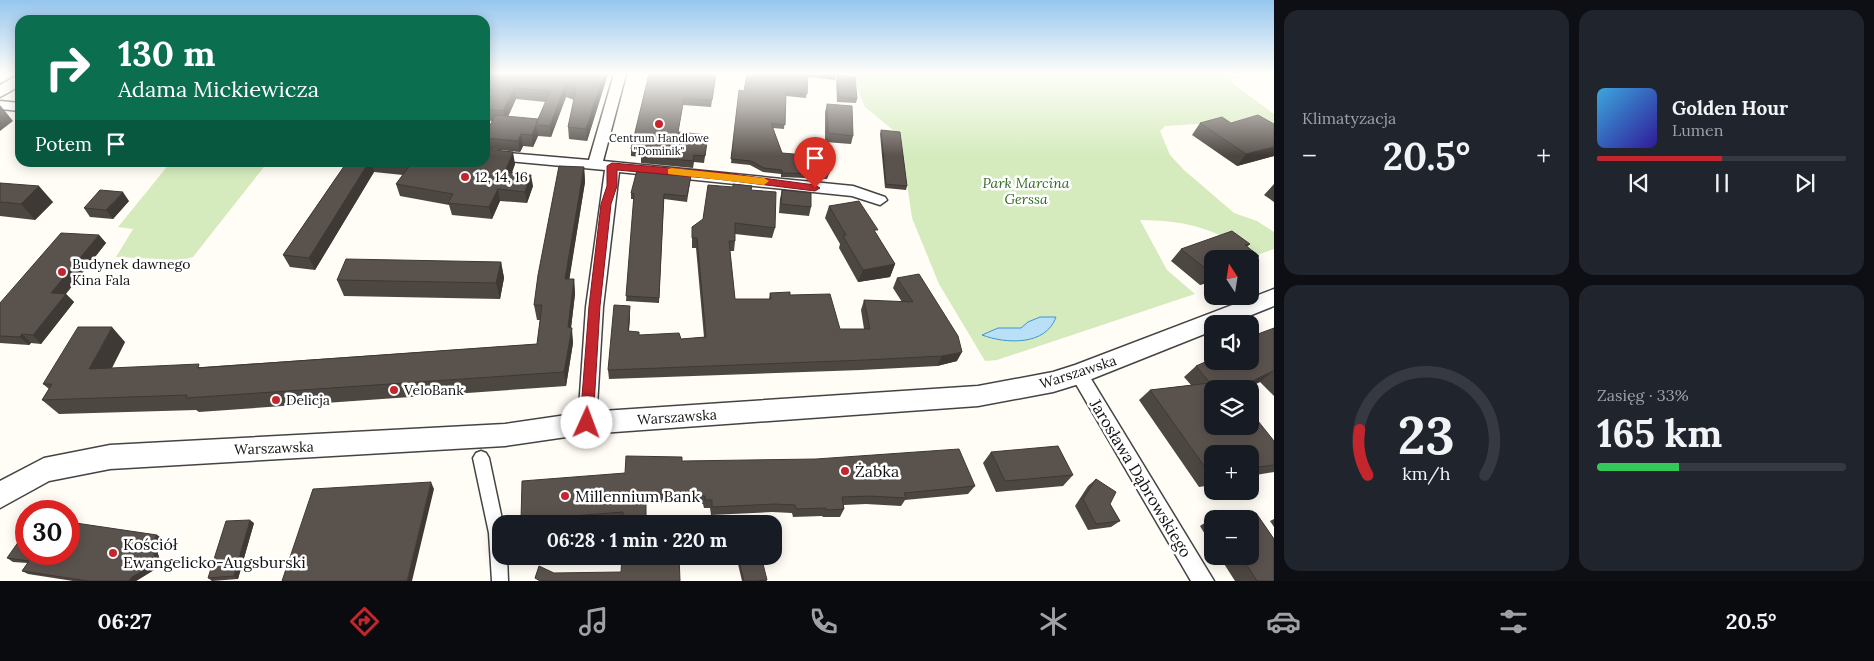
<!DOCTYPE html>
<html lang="pl">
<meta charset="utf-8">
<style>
body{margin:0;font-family:Lora,serif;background:#20242c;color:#f1f3f6;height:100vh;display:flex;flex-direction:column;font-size:19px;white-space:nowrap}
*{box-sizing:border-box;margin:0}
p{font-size:16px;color:#9ea1a6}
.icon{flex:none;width:28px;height:28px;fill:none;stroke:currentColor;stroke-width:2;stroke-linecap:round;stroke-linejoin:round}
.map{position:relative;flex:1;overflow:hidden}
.sheet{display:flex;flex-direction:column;gap:10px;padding:10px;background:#0d0f14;width:600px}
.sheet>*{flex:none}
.guide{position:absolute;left:15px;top:15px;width:475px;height:152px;border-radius:15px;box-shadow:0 2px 12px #0003;background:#0b6e4f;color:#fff;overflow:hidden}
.needle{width:32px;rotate:348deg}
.buttons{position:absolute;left:1204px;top:250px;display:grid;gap:10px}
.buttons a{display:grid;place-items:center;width:55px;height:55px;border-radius:10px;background:#171b24;box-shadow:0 2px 12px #0003;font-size:25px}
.speed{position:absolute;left:15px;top:500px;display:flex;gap:10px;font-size:25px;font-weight:700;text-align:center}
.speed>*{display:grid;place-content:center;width:65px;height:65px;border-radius:50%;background:#171b24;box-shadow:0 2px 12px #0003;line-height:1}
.speed .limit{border:8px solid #d22;background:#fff;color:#111}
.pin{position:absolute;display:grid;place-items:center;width:42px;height:42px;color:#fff;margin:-51px -21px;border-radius:50% 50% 50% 0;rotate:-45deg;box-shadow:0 0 5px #0007}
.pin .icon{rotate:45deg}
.me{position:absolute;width:55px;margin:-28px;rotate:2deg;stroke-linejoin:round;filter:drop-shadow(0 0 4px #0008)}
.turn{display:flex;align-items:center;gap:18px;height:105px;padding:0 20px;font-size:22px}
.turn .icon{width:65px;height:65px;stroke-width:2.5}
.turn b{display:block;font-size:35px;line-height:42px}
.then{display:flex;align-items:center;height:48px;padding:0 20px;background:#0003;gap:10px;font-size:19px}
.big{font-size:38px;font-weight:700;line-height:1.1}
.sheet .tile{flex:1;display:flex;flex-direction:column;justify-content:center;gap:8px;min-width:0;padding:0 18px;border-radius:15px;background:#20242c}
.sheet .dial{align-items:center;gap:0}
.dial svg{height:130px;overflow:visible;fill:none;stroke:#363941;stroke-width:7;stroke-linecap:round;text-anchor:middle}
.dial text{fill:#f1f3f6;stroke:none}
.song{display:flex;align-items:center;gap:15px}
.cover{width:60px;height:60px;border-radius:8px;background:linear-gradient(135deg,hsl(200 70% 55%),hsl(250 70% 35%))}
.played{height:5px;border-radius:2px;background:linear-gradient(90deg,#c4262e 50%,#363941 50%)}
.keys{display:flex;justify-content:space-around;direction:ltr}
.heat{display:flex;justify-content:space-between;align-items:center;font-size:28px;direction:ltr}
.charge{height:8px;border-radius:4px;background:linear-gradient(90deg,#34c759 33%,#363941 0)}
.sheet .tiles{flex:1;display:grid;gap:10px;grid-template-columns:repeat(2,1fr)}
.trip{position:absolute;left:492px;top:515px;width:290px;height:50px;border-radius:15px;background:#171b24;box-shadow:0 2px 12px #0003;font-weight:700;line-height:50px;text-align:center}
.menu{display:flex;height:80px;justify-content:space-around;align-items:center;background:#090b0e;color:#9ea1a6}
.menu .icon{width:35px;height:35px}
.menu .on{color:#c4262e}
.menu b{font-size:22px;color:#f1f3f6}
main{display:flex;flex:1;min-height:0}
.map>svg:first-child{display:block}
.green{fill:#d5ebbd}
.water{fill:#b9e0f7;stroke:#3f96cf}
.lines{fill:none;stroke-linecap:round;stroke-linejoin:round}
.pedestrian-casing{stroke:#444;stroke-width:3}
.minor-casing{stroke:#444;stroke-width:3}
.tertiary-casing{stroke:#444;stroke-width:3}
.pedestrian{fill:#fff;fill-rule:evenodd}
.minor{fill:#fff;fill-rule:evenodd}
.tertiary{fill:#fff;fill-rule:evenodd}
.wall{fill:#4d4742;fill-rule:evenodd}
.shaded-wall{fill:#3f3936}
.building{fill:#5a524d;stroke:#3f3936}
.route{fill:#c4262e;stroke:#7f191e}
.slow{fill:#f59e0b}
.poi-dot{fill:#c4262e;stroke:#fff;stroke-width:2}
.labels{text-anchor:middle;stroke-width:5;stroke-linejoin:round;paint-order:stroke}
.far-poi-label{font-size:11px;fill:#111;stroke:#fff}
.poi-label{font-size:14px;fill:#111;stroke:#fff;text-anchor:start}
.park-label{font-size:14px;font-style:italic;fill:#2f6b1f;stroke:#fff}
.street-label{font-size:14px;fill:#111;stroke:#fff}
.near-poi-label{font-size:16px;fill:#111;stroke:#fff;text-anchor:start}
.near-street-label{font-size:16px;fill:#111;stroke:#fff}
</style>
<main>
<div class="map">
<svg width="1274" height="581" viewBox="0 0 1274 581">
<rect width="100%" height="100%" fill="#fffdf5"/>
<path class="green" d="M853,74H1236L1240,78L1227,79L1274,114V128L1259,120L1165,126L1160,131L1170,155L1184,170L1234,213L1257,221L1274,232V249L1257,255C1212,229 1193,221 1140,220L1167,270L1195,294L997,360L985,361L939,284L912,218L900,136L864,106Z
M170,163H267L193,257L181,260L116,257L133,229L118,227Z"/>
<path class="water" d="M1040,317H1056C1046,346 1006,344 982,335L998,328H1021L1028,322Z"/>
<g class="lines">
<g class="pedestrian-casing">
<path id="pedestrian" d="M481,451L486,453L489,458L503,524H501V556H507L508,581H492L489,533L473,458L476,453Z"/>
</g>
<g class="minor-casing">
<path id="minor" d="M614,74H626L603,161L853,186L885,197L887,200L880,205L852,196L619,172L603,307L596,423L594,429L587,431L580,429L578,423L586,307L605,170L485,159V151L589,160Z
M0,101L20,103V111L0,109Z
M1079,367L1085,369L1214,581H1191L1073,379L1070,374L1073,369Z"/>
</g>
<g class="tertiary-casing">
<path id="tertiary" d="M20,74V86L0,97V85Z
M1274,289V306L1229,324H1212V331L1079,384L1053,392L978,406L587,434L505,446L110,469L49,481L0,508V481L44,458L110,445L505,424L587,412L978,386L1053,372L1075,365Z"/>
</g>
<use href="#pedestrian" class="pedestrian"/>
<use href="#minor" class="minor"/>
<use href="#tertiary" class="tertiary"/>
</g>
<path class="wall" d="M608,74L587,141L569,139L568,127L574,100L566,97L551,137L538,136L533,147L523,146L520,152L486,149L485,142V136L492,121L485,120V75ZM516,99L546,102L538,119L508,117Z
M649,74H716L711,107L683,105L678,132L708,135L704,163L694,162L693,168L641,163V157L631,156V149Z
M747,74H836L835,80L808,77L806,98L786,96L784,129L773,128L782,153L829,174L827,179L781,177V174L763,172L750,165L731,163L739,90L744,91Z
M837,75L857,99L856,103L837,102L836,79Z
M827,104L853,136L851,144L825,142V112Z
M1200,123H1231L1274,124V156L1237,166L1192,135Z
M881,130L907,186L906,190L885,188L880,134Z
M347,162H485L515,164L512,173L533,186L527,203L500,201L492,219L452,215L449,205L400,196L396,184L403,175L374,172L315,270L290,267L283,255Z
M584,167L585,182L569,279H574L575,294L571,328L573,343L566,386L199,412L196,410L59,414L42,400L49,389L43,384L125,342L112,368L202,367L537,344L540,320H537L534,305Z
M691,176L687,202L664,199L659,303L626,301L634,199H631V193Z
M0,183L53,202L35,220L0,216Z
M1274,184V202L1264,195Z
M751,190L775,228L772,238L735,234V241L734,251H730L735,299H769L770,293L790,295L840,329H864L861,310L864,300L902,302L893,288L897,278L957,361L937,366L861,370L609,379L608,370L630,316L629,331L639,335L681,339L704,337L696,248H692V227Z
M782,190L811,207L809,216L779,213L780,199Z
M129,201L113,219L90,217L84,208Z
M829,206L876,234L895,264L890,277L858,282L839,248L840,244L825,218Z
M99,235L106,243L66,294L74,302L41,344L31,343L29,345L0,343V303Z
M1250,244L1247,247L1212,259V281L1200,285L1171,261L1181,249Z
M501,262L504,278L500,299L344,296L337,280Z
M1274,328V396L1260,382L1212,389L1274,441V472L1250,476V454H1212V485L1199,487L1139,400L1150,390L1191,385L1184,377L1196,366L1212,361Z
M991,452L1073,475L1063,486L996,492L983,463Z
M682,461L975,486L968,494L905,500L901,506L866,504L844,505V509L840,517H823L822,516L793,517L792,513L772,512L711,515L710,508H704L703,504L646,502L623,520L576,524H522L521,520L625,473Z
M1096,479L1120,521L1111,527L1088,530L1075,506L1088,486Z
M1256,513L1274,539V581H1235L1219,556H1250V519H1212V546L1200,526L1215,516Z
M1274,519V527L1270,521Z
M254,523L238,579L212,581L208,578Z
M157,535L161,538L156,548L160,560L154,570L136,581H73L28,574L22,571L28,563L13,562L7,558Z
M738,557L767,580L766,581H742L737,560Z"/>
<path class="shaded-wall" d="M604,74H608L587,141L586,129Z
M565,86L566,97L551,137L550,126Z
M515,88L516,99L505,122L503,111Z
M0,105L13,121L0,131Z
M536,125L538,136L533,147L532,135Z
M521,134L523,146L520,152L518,141Z
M1274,147V156L1237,166L1246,154Z
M513,152L515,164L507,184L505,172Z
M369,162H371L374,172L315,270L309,258Z
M584,167L585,182L567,294L565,279Z
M531,175L533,186L527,203L525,192Z
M39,186L53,202L35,220L21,204Z
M498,189L500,201L492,219L489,207Z
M123,192L129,201L113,219L106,210Z
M99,235L106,243L59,302L51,293Z
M1259,256L1250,265V259Z
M501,262L504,278L500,299L496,283Z
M895,264L890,277L858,282L863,270Z
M1212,272V281L1200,285L1211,273Z
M574,279L575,294L570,336L572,328L573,343L566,386L564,372L568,327Z
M66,294L74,302L41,344L33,335Z
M630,306V316L628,341V331Z
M112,327L125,342L104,383L89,369Z
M22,334L31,343L29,345L20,337Z
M962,352L957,361L937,366L942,356Z
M1273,371L1260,382L1246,389H1236Z
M431,482L434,489L412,581H407Z
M250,520L254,523L238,579L234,576Z
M157,535L161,538L156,548L160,560L154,570L136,581H129Z"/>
<path class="building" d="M485,74H604L586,129L568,127L576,89L565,86L550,126L536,125L532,135L521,134L518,141L485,138V136L495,115L538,119L536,124L550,91L515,88L503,111L485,109Z
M649,74H716L712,100L684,98L678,132L708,135L705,156L694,155L693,161L641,156L642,150L631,149Z
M747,74H808L807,94L786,92L785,125L771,123L782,153L828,157L829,174L782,173V170L764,168L751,161L731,159L739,90L744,91Z
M837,75L855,77L857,99L839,97Z
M827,104L852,106L853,136L828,133Z
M1258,115L1274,124V147L1246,154L1200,123L1222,117L1231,123Z
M881,130L900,132L907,186L886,184Z
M485,149L513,152L505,172L531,175L525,192L498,189L489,207L448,203L453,194L396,184L410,165L388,162H485Z
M347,162H369L309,258L283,255Z
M559,166L584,167L565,279H574L568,327L572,328L564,372L186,398L187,395L42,400L52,384H43L78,327H112L89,369L199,364L198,368L537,344L542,305H534L538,275Z
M637,170L691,176L687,196L664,194L659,298L626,296L634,194L631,193Z
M0,183L39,186L21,204L0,202Z
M733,184L752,186L751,190L776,192L775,228L735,223V241H729L735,299H771L770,293L790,292V295L830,294L840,329H870L864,300L913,302L897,278L919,274L958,336L962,352L942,356L865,360L608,370L614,305L630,306L628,331L639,332V335L679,333L681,339L706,337L697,238H692V227L703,219L708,185L733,187Z
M100,190L123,192L106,210L84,208Z
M782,190L811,193V207L781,204Z
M859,201L878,230H874L895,264L863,270L843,236L846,235L829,206Z
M1232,231L1250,244L1245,245L1259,256L1250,259H1212V272L1211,273L1181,249Z
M61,233L99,235L51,293L66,294L33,335L22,334L20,337L0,336V303Z
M346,259L501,262L496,283L337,280Z
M1274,328V372L1273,371L1236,389H1212V426H1250V411L1274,441V465L1251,468L1250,454H1240L1233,445L1221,454H1212V477L1150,390L1210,383L1196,366L1212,359V361H1250V337Z
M1058,446L1073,475L1005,481L991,452Z
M959,449L975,486L904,493L906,498L870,496L842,497L844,509L826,510V508L796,509L795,505L775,504L712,507V500H705V496L646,494V524H623V512L521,520L522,481L625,473L626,456L682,457V461L816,459Z
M1096,479L1116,492L1110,504L1120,521L1096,524L1083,499Z
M431,482L407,581H282L313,489Z
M1256,513L1274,539V581H1257L1241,556H1250V519H1216L1215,516Z
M250,520L234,576L208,578L226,521Z
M69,522L157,535L151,545L155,557L149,567L132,577L129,581H88L22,571L29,561L7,558L26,531V554H69Z
M622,556H679L680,581H540L535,578L539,566L554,573L621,572Z
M744,556H761L767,580L757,581H744L738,557Z"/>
<linearGradient id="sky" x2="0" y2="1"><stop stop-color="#95c6ee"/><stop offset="0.47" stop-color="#fffefa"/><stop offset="1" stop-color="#fffefa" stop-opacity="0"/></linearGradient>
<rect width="1274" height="156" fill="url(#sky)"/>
<path class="route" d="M612,163L717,172L815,185L820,188L815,191L717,179L617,170V186L611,204L600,306L593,423L592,427H582L580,423L589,306L601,204L607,186V166Z"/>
<path class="slow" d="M672,168L764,178L769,181L764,185L668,174V169Z"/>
<g class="poi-dot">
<circle cx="659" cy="124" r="5"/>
<circle cx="465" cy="177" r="5"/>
<circle cx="62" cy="272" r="5"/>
<circle cx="394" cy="390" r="5"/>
<circle cx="276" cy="400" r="5"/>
<circle cx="845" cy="471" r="5"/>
<circle cx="565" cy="496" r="5"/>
<circle cx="113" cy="553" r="5"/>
</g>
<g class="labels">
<g class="far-poi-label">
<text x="659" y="142">Centrum Handlowe<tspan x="659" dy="13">"Dominik"</tspan></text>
</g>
<g class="poi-label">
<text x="475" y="182">12, 14, 16</text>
<text x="72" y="269">Budynek dawnego<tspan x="72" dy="16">Kina Fala</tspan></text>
<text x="404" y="395">VeloBank</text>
<text x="286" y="405">Delicja</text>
</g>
<g class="park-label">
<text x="1026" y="188">Park Marcina<tspan x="1026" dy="16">Gerssa</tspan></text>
</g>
<g class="street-label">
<text transform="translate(1078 372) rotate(-18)" y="5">Warszawska</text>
<text transform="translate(677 417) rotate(-4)" y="5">Warszawska</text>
<text transform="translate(274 448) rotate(-2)" y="5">Warszawska</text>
</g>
<g class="near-poi-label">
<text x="855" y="477">Żabka</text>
<text x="575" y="502">Millennium Bank</text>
<text x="123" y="550">Kościół<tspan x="123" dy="18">Ewangelicko-Augsburski</tspan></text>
</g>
<g class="near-street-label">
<text transform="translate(1141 478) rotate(59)" y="6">Jarosława Dąbrowskiego</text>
</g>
</g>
</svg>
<div class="buttons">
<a><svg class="needle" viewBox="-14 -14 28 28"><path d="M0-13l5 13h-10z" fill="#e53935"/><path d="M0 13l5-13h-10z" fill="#9ea1a6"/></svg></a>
<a><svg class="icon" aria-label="sound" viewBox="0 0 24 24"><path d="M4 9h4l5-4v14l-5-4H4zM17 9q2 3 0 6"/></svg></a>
<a><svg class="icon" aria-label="layers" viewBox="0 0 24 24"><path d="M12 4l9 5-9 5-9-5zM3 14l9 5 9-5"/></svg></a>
<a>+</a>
<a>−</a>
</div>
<div class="speed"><div class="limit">30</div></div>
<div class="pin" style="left:815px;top:188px;background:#d93025"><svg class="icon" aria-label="arrive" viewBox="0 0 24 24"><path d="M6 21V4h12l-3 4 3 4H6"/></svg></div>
<svg class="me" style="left:587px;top:423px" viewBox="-20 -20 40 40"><circle r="19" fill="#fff"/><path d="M0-13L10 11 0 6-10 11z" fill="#c4262e"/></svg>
<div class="trip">06:28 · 1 min · 220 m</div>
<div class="guide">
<div class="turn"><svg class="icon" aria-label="right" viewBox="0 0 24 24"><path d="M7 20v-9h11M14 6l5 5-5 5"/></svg><div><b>130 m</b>Adama Mickiewicza</div></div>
<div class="then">Potem<svg class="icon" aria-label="arrive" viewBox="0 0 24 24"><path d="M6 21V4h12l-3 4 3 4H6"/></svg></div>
</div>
</div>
<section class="sheet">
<div class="tiles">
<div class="tile"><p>Klimatyzacja</p>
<div class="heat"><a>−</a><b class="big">20.5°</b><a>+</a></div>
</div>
<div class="tile">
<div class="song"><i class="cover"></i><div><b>Golden Hour</b><p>Lumen</p></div></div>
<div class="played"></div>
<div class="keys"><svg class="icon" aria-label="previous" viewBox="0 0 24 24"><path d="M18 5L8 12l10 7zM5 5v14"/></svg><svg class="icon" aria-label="pause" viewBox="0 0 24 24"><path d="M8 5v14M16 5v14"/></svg><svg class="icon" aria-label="next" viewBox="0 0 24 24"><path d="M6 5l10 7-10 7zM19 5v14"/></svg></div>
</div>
<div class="tile dial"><svg viewBox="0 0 100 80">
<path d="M14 69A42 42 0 1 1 86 69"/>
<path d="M14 69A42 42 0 0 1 9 41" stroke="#c4262e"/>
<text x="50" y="56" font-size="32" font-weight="700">23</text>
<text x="50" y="72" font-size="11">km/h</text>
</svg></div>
<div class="tile"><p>Zasięg · 33%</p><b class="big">165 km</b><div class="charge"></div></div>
</div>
</section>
</main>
<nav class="menu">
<b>06:27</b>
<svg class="icon on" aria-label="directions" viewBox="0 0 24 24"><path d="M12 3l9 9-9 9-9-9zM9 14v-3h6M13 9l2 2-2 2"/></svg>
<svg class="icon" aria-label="music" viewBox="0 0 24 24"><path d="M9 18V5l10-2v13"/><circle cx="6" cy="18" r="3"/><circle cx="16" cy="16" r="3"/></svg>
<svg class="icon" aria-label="phone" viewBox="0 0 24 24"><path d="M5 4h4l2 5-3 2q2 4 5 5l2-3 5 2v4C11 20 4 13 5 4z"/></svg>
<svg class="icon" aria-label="climate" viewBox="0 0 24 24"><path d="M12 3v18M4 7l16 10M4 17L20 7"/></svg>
<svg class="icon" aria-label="car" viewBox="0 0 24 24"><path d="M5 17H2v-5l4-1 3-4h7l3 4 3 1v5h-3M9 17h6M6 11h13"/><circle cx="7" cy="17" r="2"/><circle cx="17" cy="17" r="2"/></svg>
<svg class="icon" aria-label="filters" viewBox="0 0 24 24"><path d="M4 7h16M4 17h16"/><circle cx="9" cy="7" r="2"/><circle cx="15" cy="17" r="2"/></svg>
<b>20.5°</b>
</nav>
